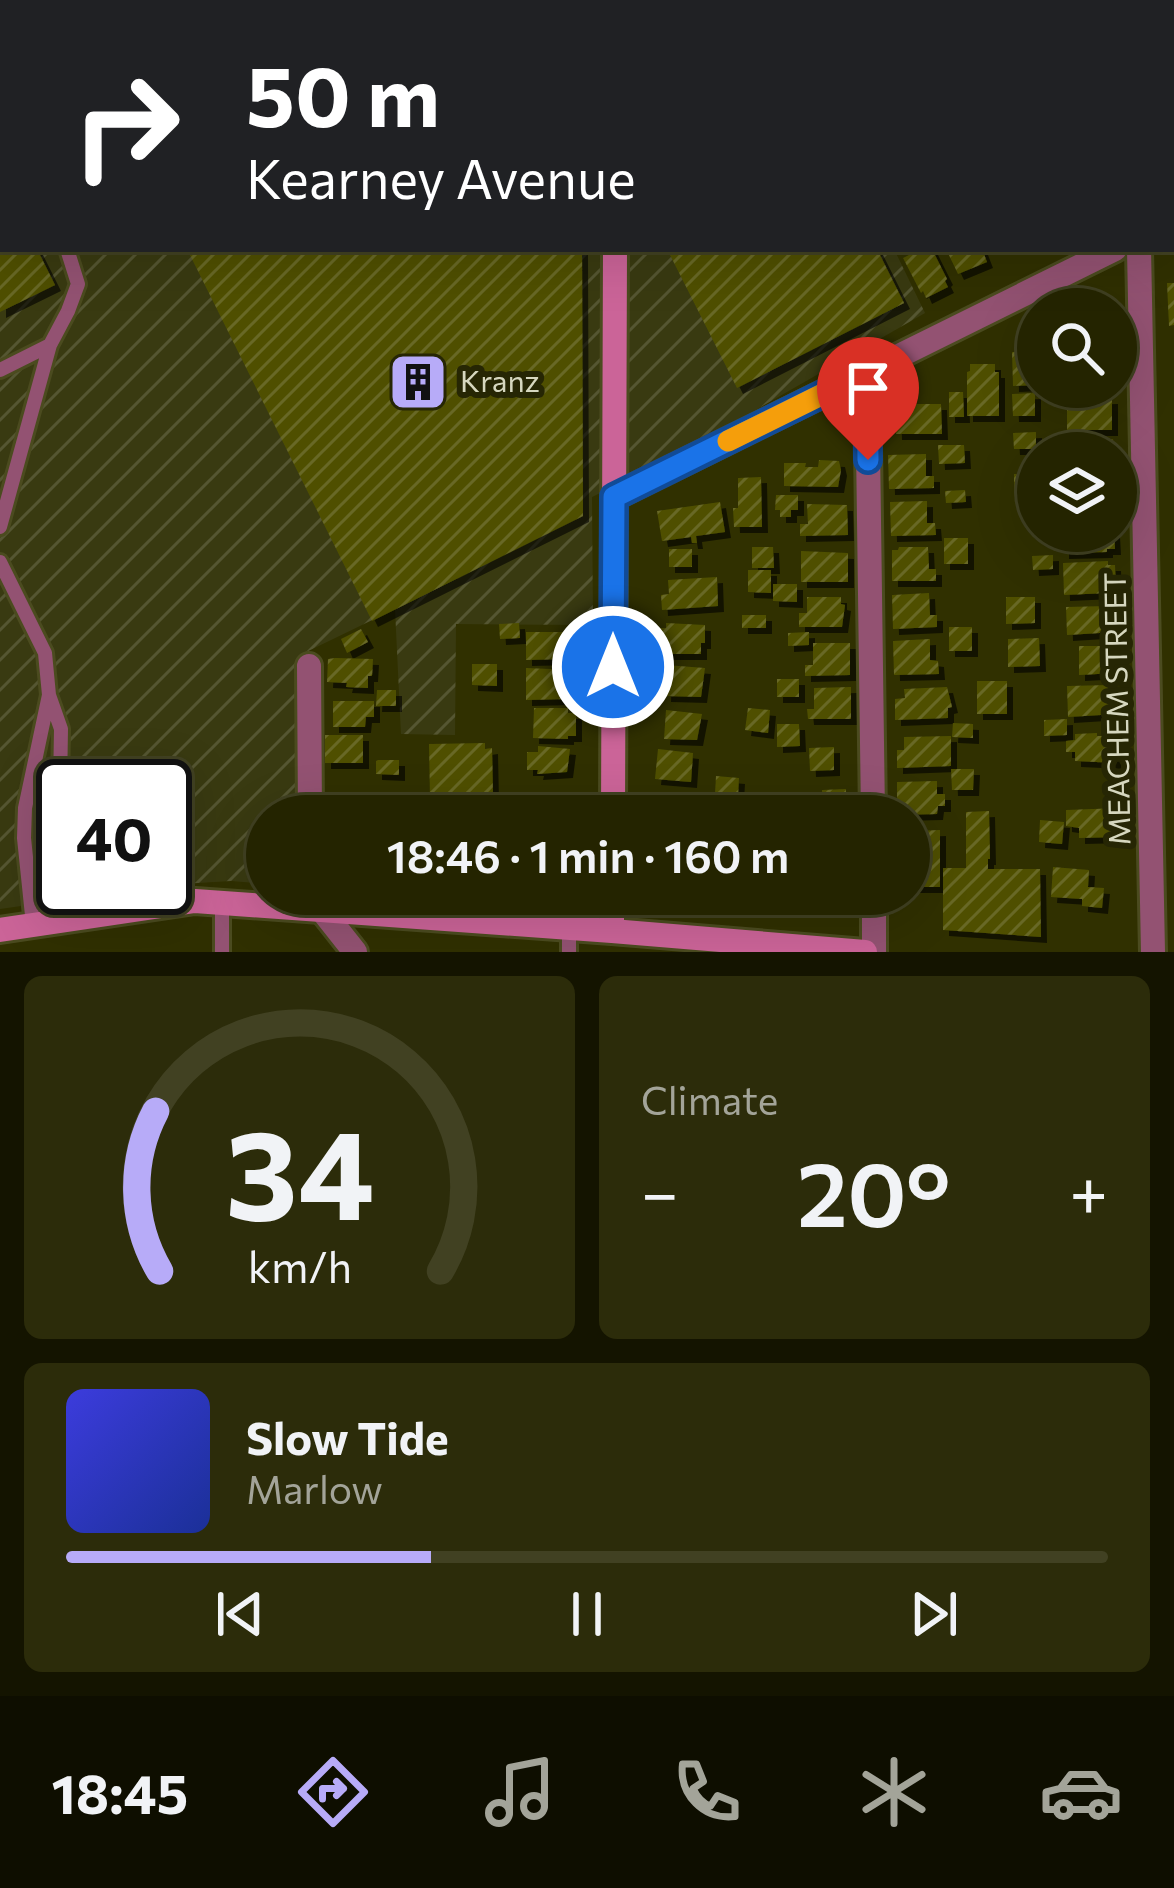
<!DOCTYPE html>
<meta charset="utf-8">
<style>
body{margin:0;font-family:Commissioner,sans-serif;background:#2c2c0a;color:#f1f3f6;height:100vh;display:flex;flex-direction:column;font-size:45px;white-space:nowrap}
*{box-sizing:border-box;margin:0}
p{font-size:39px;color:#a3a499}
.icon{flex:none;width:66px;height:66px;fill:none;stroke:currentColor;stroke-width:2;stroke-linecap:round;stroke-linejoin:round}
.map{position:relative;height:952px;overflow:hidden}
.sheet{display:flex;flex-direction:column;gap:24px;padding:24px;background:#141400;flex:1}
.sheet>*{flex:none}
.hud{position:absolute;left:0px;top:0px;width:1176px;height:252px;box-shadow:0 12px 48px #0002,0 0 0 3px #414122;background:#202124;color:#fff;overflow:hidden}
.tools{position:absolute;left:1017px;top:288px;display:grid;gap:24px}
.tools a{display:grid;place-items:center;width:120px;height:120px;border-radius:50%;background:#242400;box-shadow:0 12px 48px #0002,0 0 0 3px #414122;font-size:60px}
.speed{position:absolute;left:36px;top:759px;display:flex;gap:24px;font-size:60px;font-weight:700;text-align:center}
.speed>*{display:grid;place-content:center;width:156px;height:156px;border-radius:50%;background:#242400;box-shadow:0 12px 48px #0002,0 0 0 3px #414122;line-height:1}
.speed .limit{border:6px solid #111;border-radius:18px;background:#fff;color:#111}
.pin{position:absolute;display:grid;place-items:center;width:102px;height:102px;color:#fff;margin:-123px -51px;border-radius:50% 50% 50% 0;rotate:-45deg;box-shadow:0 0 12px #0007}
.pin .icon{rotate:45deg}
.me{position:absolute;width:132px;margin:-66px;rotate:0deg;stroke-linejoin:round;filter:drop-shadow(0 0 9px #0008)}
.turn{display:flex;align-items:center;gap:42px;height:252px;padding:0 48px;font-size:54px}
.turn .icon{width:156px;height:156px;stroke-width:2.5}
.turn b{display:block;font-size:84px;line-height:102px}
.big{font-size:90px;font-weight:600;line-height:1.1}
.sheet .tile{flex:1;display:flex;flex-direction:column;justify-content:center;gap:18px;min-width:0;padding:0 42px;border-radius:18px;background:#2c2c0a}
.sheet .dial{align-items:center;gap:0}
.dial svg{height:312px;overflow:visible;fill:none;stroke:#414122;stroke-width:7;stroke-linecap:round;text-anchor:middle}
.dial text{fill:#f1f3f6;stroke:none}
.song{display:flex;align-items:center;gap:36px}
.cover{width:144px;height:144px;border-radius:18px;background:linear-gradient(135deg,hsl(240 70% 55%),hsl(230 70% 35%))}
.played{height:12px;border-radius:6px;background:linear-gradient(90deg,#b7abf8 35%,#414122 35%)}
.keys{display:flex;justify-content:space-around;direction:ltr}
.heat{display:flex;justify-content:space-between;align-items:center;font-size:66px;direction:ltr}
.sheet .tiles{flex:1;display:grid;gap:24px;grid-template-columns:1fr 1fr}
.tile:last-child{grid-column:span 2}
.trip{position:absolute;left:246px;top:795px;width:684px;height:120px;border-radius:60px;background:#242400;box-shadow:0 12px 48px #0002,0 0 0 3px #414122;font-weight:600;line-height:120px;text-align:center}
.tab-bar{display:flex;height:192px;justify-content:space-around;align-items:center;background:#0e0e00;color:#a3a499}
.tab-bar .icon{width:84px;height:84px}
.tab-bar .current{color:#b7abf8}
.tab-bar b{font-size:54px;color:#f1f3f6}
.map>svg:first-child{display:block}
.industrial{fill:url(#industrial-furrows)}
.building{fill:url(#building-hatch);filter:url(#shadow)}
.lines{fill:none;stroke-linecap:round;stroke-linejoin:round}
.lane-casing{stroke:#4b4b1f;stroke-width:20}
.street-casing{stroke:#4b4b1f;stroke-width:30}
.secondary-casing{stroke:#4b4b1f;stroke-width:30}
.lane{stroke:#935272;stroke-width:14}
.street{stroke:#935272;stroke-width:24}
.secondary{stroke:#cb6498;stroke-width:24}
.route-casing{stroke:#114b97;stroke-width:30}
.route{stroke:#1a73e8;stroke-width:21}
.slow{stroke:#f59e0b;stroke-width:21}
.labels{text-anchor:middle;stroke-width:12;stroke-linejoin:round;paint-order:stroke}
.poi-label{font-size:30px;fill:#d6d7bf;stroke:#262604;text-anchor:start}
.street-label{font-size:30px;fill:#d6d7bf;stroke:#262604}
</style>
<div class="map">
<svg width="1174" height="952" viewBox="0 0 1174 952">
<defs>
<pattern id="industrial-furrows" width="10" height="10" patternUnits="userSpaceOnUse" patternTransform="scale(3)"><rect width="10" height="10" fill="#393a11"/><path d="M-1 1l2-2M0 10L10 0M9 11l2-2" fill="none" stroke="#555632"/></pattern>
<pattern id="building-hatch" width="6" height="6" patternUnits="userSpaceOnUse" patternTransform="scale(3)"><rect width="6" height="6" fill="#4f5002"/><path d="M-1 1l2-2M0 6l6-6M5 7l2-2" fill="none" stroke="#686825"/></pattern>
<filter id="shadow"><feDropShadow dx="6" dy="6" stdDeviation="0" flood-color="#0009"/></filter>
</defs>
<rect width="100%" height="100%" fill="#303000"/>
<path class="industrial" d="M0,0H481L482,3H3V249H894L925,313L670,459L592,497L593,625L456,624L455,735L401,734L395,609L300,655L299,816H267V884L231,881L165,885V786H63V888H147L0,909Z"/>
<path class="building" d="M0,249H37L55,285L0,312Z
M187,249H582L583,516L372,621Z
M667,249H877L904,303L737,388Z
M906,249H932L947,279L945,281L948,287L926,298L923,291L921,293L903,258L909,255Z
M946,249H982L987,262L958,274Z
M1167,283H1174V325L1169,326Z
M1038,351V385L1013,386L1012,352Z
M970,364H995V372H999V416H967V372L970,371Z
M949,392H963L964,417H949Z
M1035,393V416H1013L1012,394Z
M1112,398V430H1067V399Z
M895,404H941L942,434H896Z
M1036,432V449H1014L1013,433Z
M1113,439L1114,453H1060V440Z
M938,445H964L965,463L939,464Z
M926,454V476H934V488L889,489L888,455Z
M819,460L839,461L841,470L838,487L784,486V463H806L805,467H818Z
M1014,474H1036L1037,491H1014Z
M761,477L762,527H734L733,508H738V478Z
M965,490L966,502L946,503L945,491Z
M776,495H798V510H791V517H780V510H775Z
M927,501V523H935L936,535L891,536L890,502Z
M720,502L725,532L696,536L697,543H692L691,537L662,541L657,511Z
M807,504L847,505L848,535L800,536V524H808Z
M1063,531H1114L1115,549H1107V552L1063,553Z
M944,538H968V564H944Z
M752,547H773L774,568H752Z
M899,547H928L929,569H936V581H892V550H898Z
M669,549H692V567H669Z
M801,551L848,553V582H801Z
M1053,555V569L1033,570L1032,556Z
M1108,561V565H1115L1116,590H1108V593L1064,595L1063,563Z
M748,570H771V593L748,592Z
M717,577L718,606L662,610L661,595L669,594L668,580Z
M773,584H797V602L773,601Z
M929,593L930,615H937V627L893,629L892,595Z
M807,597H841V604L845,605L842,627H799V613H807Z
M1006,597H1035V623L1006,624Z
M1108,606L1115,608L1116,632L1067,635L1066,607Z
M742,615H766V628H742Z
M519,623L520,638L500,639L499,624Z
M666,623L705,625V643H701V654H666V651H660V628H666Z
M949,627H972V651H949Z
M361,629L368,642L347,653L341,639Z
M526,632H574V651H568V659L526,660Z
M809,632V645L788,646V633Z
M1039,638L1040,666L1008,667V639Z
M930,639V660L938,661L939,674L894,675L893,641Z
M813,643H850V675L805,676V665H813Z
M1079,646H1110V649H1116L1117,673L1079,675Z
M335,658L373,659L372,676H368V688L346,687L347,683L327,682L328,659Z
M472,664H497V686L472,685Z
M666,665L705,668L701,697L665,696Z
M526,668L575,670V687H569V699L526,700Z
M777,679H799V697H777Z
M977,681H1007V714H977Z
M1110,685L1117,687V714L1068,717L1067,686Z
M851,687V719H808L807,709H814V688Z
M947,687L952,707L948,708V718L895,720V699L905,698L904,689Z
M377,690H396V706H376Z
M333,701H374V717H366L365,727H333Z
M534,708H568V713H576V736H568V739L533,738Z
M748,708L770,710L768,733L745,730Z
M666,710L702,714L697,740L664,739Z
M1067,719V735L1044,736V720Z
M953,723L973,724V738L952,737Z
M777,724H799L800,746L777,747Z
M1097,733V736H1116L1117,763L1075,761V752H1066V741L1075,740V734Z
M325,735H363V763H325Z
M951,736V766L897,768V750H904V737Z
M485,743V749L492,748L493,794L553,793L554,814L550,816L486,815V798L482,799L483,802H467L466,798L430,799L429,744Z
M538,746L570,749L567,772L537,774L538,770H527V752H538Z
M834,747V770L810,771L809,748Z
M658,749L693,753L691,782L655,779Z
M378,760H399V775L376,774V761Z
M951,769H974L973,790H952Z
M716,776L739,778L738,795L715,794Z
M937,781V794H945V806H938L937,814L897,815V782Z
M846,789V816H822V790Z
M669,795L692,796L691,810L669,809Z
M707,800L739,801V816H706Z
M354,802V816H323V807H332V803Z
M1120,808V837L1079,838V828L1066,826V810Z
M989,811L990,859H988V869H1040L1041,937L943,930V868H966V812Z
M1040,820L1064,822L1062,844L1039,842Z
M940,830V887H914L913,831Z
M1053,867L1089,870L1088,887L1104,888L1102,908L1082,906V899L1051,897Z"/>
<g class="lines">
<g class="lane-casing">
<path id="lane" d="M673,0L674,3
M335,3L341,0
M0,187L3,185
M0,370L50,345
M0,527L50,345L68,311L78,284L67,249
M0,562L45,653L49,695L61,729L59,850L63,881
M222,903V952
M495,922V894
M33,925L24,838L25,808L49,695
M569,952V927"/>
</g>
<g class="street-casing">
<path id="street" d="M944,3L950,0
M1173,220H1174
M1139,249L1153,952
M867,372L873,816
M614,497L1115,249
M309,666L310,816
M316,894L321,909L355,952
M874,894V952"/>
</g>
<g class="secondary-casing">
<path id="secondary" d="M509,0L511,3
M613,816L615,249
M0,930L195,901L612,931L865,952
M612,931V894"/>
</g>
<use href="#lane" class="lane"/>
<use href="#street" class="street"/>
<use href="#secondary" class="secondary"/>
</g>
<g class="lines">
<g class="route-casing">
<path id="route" d="M613,667L614,497L867,372L868,460"/>
</g>
<use href="#route" class="route"/>
<path class="slow" d="M728,441L825,393"/>
</g>
<defs>
<g id="building-square" transform="scale(3)"><rect x="-9" y="-9" width="18" height="18" rx="4" fill="#b7abf8" stroke="#262604"/><path d="M-4-6H4V6H1V3H-1V6H-4ZM-2.5-4.3h1.7v1.8h-1.7ZM.8-4.3h1.7v1.8H.8ZM-2.5-1h1.7V.8h-1.7ZM.8-1h1.7V.8H.8Z" fill="#111"/></g>
</defs>
<g fill-rule="evenodd">
<use href="#building-square" x="418" y="382"/>
</g>
<g class="labels">
<g class="poi-label">
<text x="460" y="392">Kranz</text>
</g>
<g class="street-label">
<text transform="translate(1118 709) rotate(-91)" y="10">MEACHEM STREET</text>
</g>
</g>
</svg>
<div class="tools">
<a><svg class="icon" aria-label="search" viewBox="0 0 24 24"><circle cx="10" cy="10" r="6"/><path d="M15 15l6 6"/></svg></a>
<a><svg class="icon" aria-label="layers" viewBox="0 0 24 24"><path d="M12 4l9 5-9 5-9-5zM3 14l9 5 9-5"/></svg></a>
</div>
<div class="speed"><div class="limit">40</div></div>
<div class="pin" style="left:868px;top:460px;background:#d93025"><svg class="icon" aria-label="arrive" viewBox="0 0 24 24"><path d="M6 21V4h12l-3 4 3 4H6"/></svg></div>
<svg class="me" style="left:613px;top:667px" viewBox="-20 -20 40 40"><circle r="17" fill="#1a73e8" stroke="#fff" stroke-width="3"/><path d="M0-11L8 9 0 5-8 9z" fill="#fff"/></svg>
<div class="trip">18:46 · 1 min · 160 m</div>
<div class="hud">
<div class="turn"><svg class="icon" aria-label="right" viewBox="0 0 24 24"><path d="M7 20v-9h11M14 6l5 5-5 5"/></svg><div><b>50 m</b>Kearney Avenue</div></div>
</div>
</div>
<section class="sheet">
<div class="tiles">
<div class="tile dial"><svg viewBox="0 0 100 80">
<path d="M14 69A42 42 0 1 1 86 69"/>
<path d="M14 69A42 42 0 0 1 13 28" stroke="#b7abf8"/>
<text x="50" y="56" font-size="32" font-weight="700">34</text>
<text x="50" y="72" font-size="11">km/h</text>
</svg></div>
<div class="tile"><p>Climate</p>
<div class="heat"><a>−</a><b class="big">20°</b><a>+</a></div>
</div>
<div class="tile">
<div class="song"><i class="cover"></i><div><b>Slow Tide</b><p>Marlow</p></div></div>
<div class="played"></div>
<div class="keys"><svg class="icon" aria-label="previous" viewBox="0 0 24 24"><path d="M18 5L8 12l10 7zM5 5v14"/></svg><svg class="icon" aria-label="pause" viewBox="0 0 24 24"><path d="M8 5v14M16 5v14"/></svg><svg class="icon" aria-label="next" viewBox="0 0 24 24"><path d="M6 5l10 7-10 7zM19 5v14"/></svg></div>
</div>
</div>
</section>
<nav class="tab-bar">
<b>18:45</b>
<svg class="icon current" aria-label="directions" viewBox="0 0 24 24"><path d="M12 3l9 9-9 9-9-9zM9 14v-3h6M13 9l2 2-2 2"/></svg>
<svg class="icon" aria-label="music" viewBox="0 0 24 24"><path d="M9 18V5l10-2v13"/><circle cx="6" cy="18" r="3"/><circle cx="16" cy="16" r="3"/></svg>
<svg class="icon" aria-label="phone" viewBox="0 0 24 24"><path d="M5 4h4l2 5-3 2q2 4 5 5l2-3 5 2v4C11 20 4 13 5 4z"/></svg>
<svg class="icon" aria-label="climate" viewBox="0 0 24 24"><path d="M12 3v18M4 7l16 10M4 17L20 7"/></svg>
<svg class="icon" aria-label="car" viewBox="0 0 24 24"><path d="M5 17H2v-5l4-1 3-4h7l3 4 3 1v5h-3M9 17h6M6 11h13"/><circle cx="7" cy="17" r="2"/><circle cx="17" cy="17" r="2"/></svg>
</nav>
